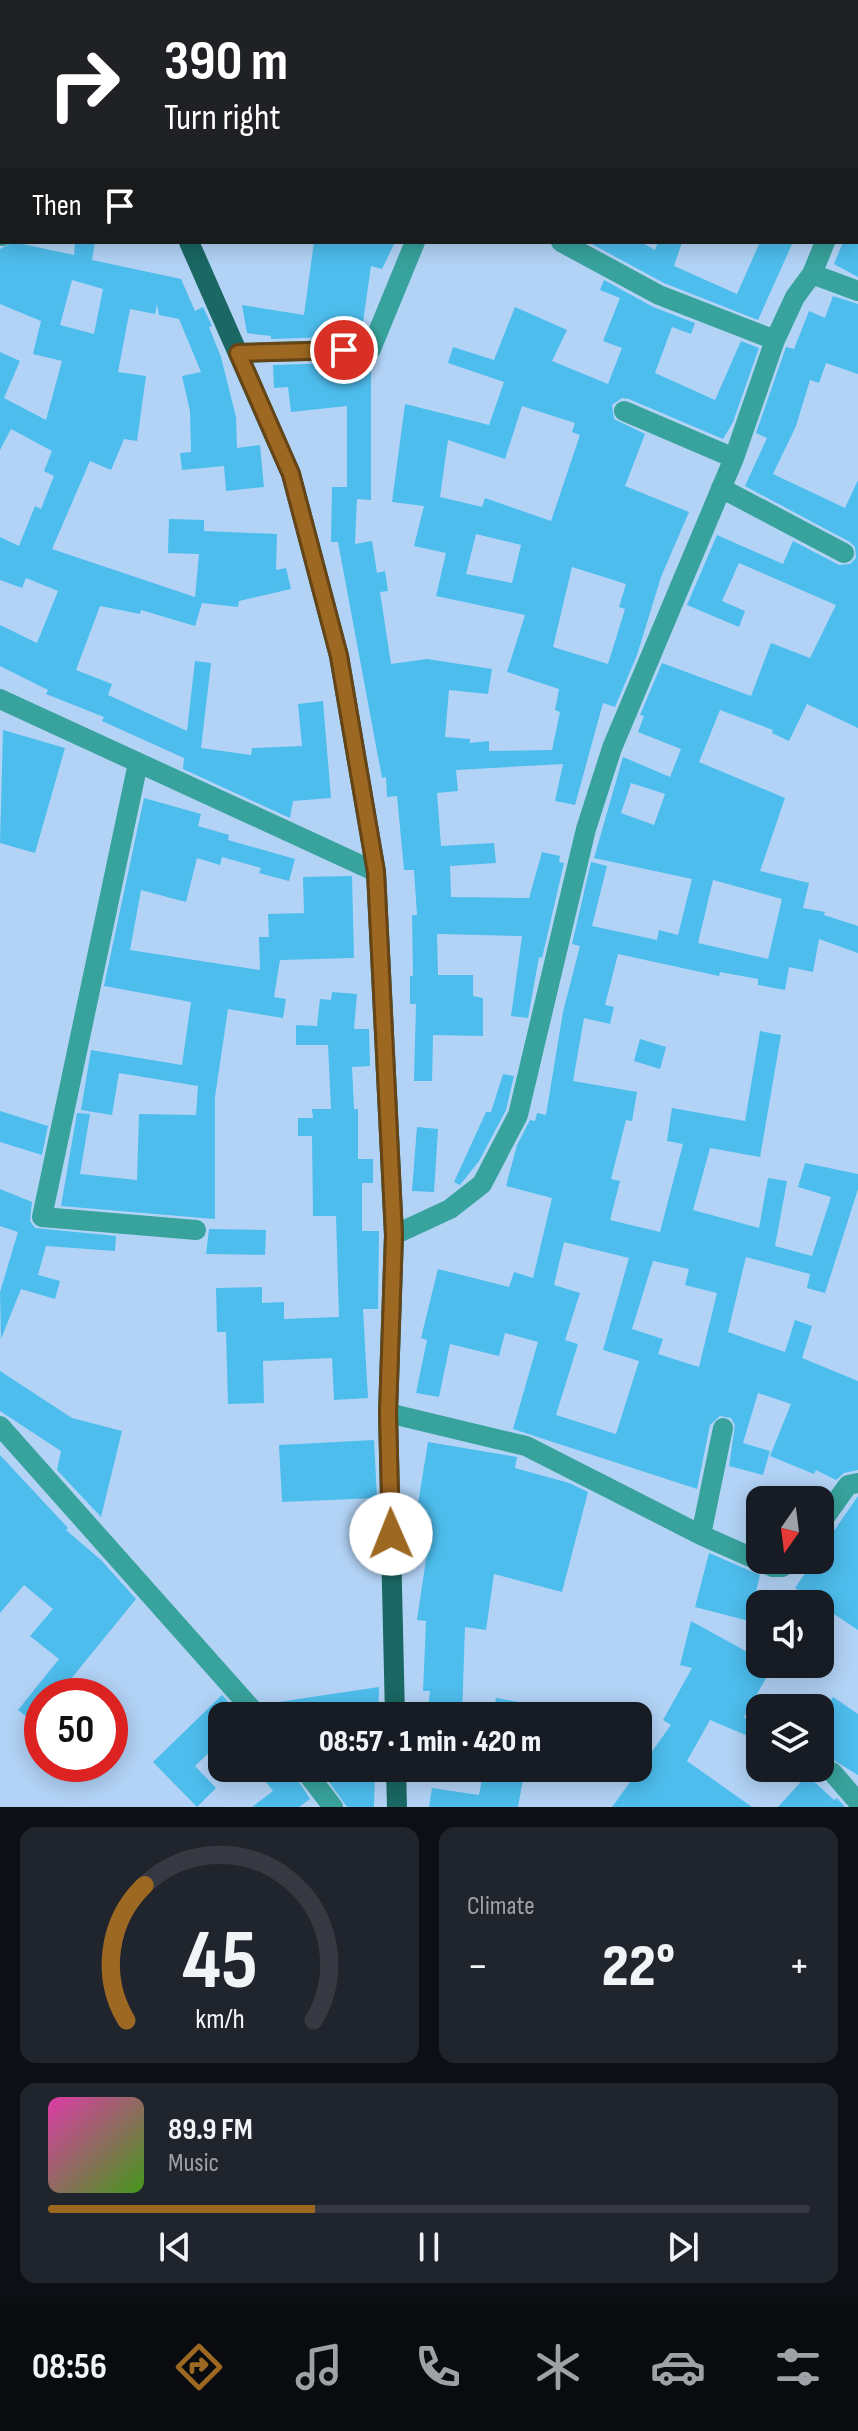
<!DOCTYPE html>
<meta charset="utf-8">
<style>
body{margin:0;font-family:"Sofia Sans Condensed",sans-serif;background:#20242c;color:#f1f3f6;height:100vh;display:flex;flex-direction:column;font-size:30px;white-space:nowrap}
*{box-sizing:border-box;margin:0}
p{font-size:26px;color:#9ea1a6}
.icon{flex:none;width:44px;height:44px;fill:none;stroke:currentColor;stroke-width:2;stroke-linecap:round;stroke-linejoin:round}
.map{position:relative;height:1807px;overflow:hidden}
.sheet{display:flex;flex-direction:column;gap:20px;padding:20px;background:#0d0f14;flex:1}
.sheet>*{flex:none}
.banner{position:absolute;left:0px;top:0px;width:858px;height:244px;box-shadow:0 4px 20px #0003;background:#202124;color:#fff;overflow:hidden}
.needle{width:52px;rotate:194deg}
.controls{position:absolute;left:746px;top:1486px;display:grid;gap:16px}
.controls a{display:grid;place-items:center;width:88px;height:88px;border-radius:16px;background:#171b24;box-shadow:0 4px 20px #0003;font-size:40px}
.speed{position:absolute;left:24px;top:1678px;display:flex;gap:16px;font-size:40px;font-weight:700;text-align:center}
.speed>*{display:grid;place-content:center;width:104px;height:104px;border-radius:50%;background:#171b24;box-shadow:0 4px 20px #0003;line-height:1}
.speed .limit{border:12px solid #d22;background:#fff;color:#111}
.pin{position:absolute;display:grid;place-items:center;width:68px;height:68px;color:#fff;margin:-34px;border:4px solid #fff;border-radius:50%;box-shadow:0 2px 8px #0007}
.me{position:absolute;width:88px;margin:-44px;rotate:359deg;stroke-linejoin:round;filter:drop-shadow(0 0 6px #0008)}
.turn{display:flex;align-items:center;gap:28px;height:168px;padding:0 32px;font-size:36px}
.turn .icon{width:104px;height:104px;stroke-width:2.5}
.turn b{display:block;font-size:56px;line-height:68px}
.then{display:flex;align-items:center;height:76px;padding:0 32px;background:#0003;gap:16px;font-size:30px}
.big{font-size:60px;font-weight:800;line-height:1.1}
.sheet .widget{flex:1;display:flex;flex-direction:column;justify-content:center;gap:12px;min-width:0;padding:0 28px;border-radius:16px;background:#20242c}
.sheet .dial{align-items:center;gap:0}
.dial svg{height:208px;overflow:visible;fill:none;stroke:#363941;stroke-width:7;stroke-linecap:round;text-anchor:middle}
.dial text{fill:#f1f3f6;stroke:none}
.song{display:flex;align-items:center;gap:24px}
.cover{width:96px;height:96px;border-radius:12px;background:linear-gradient(135deg,hsl(320 70% 55%),hsl(100 70% 35%))}
.played{height:8px;border-radius:4px;background:linear-gradient(90deg,#9d6821 35%,#363941 35%)}
.keys{display:flex;justify-content:space-around;direction:ltr}
.heat{display:flex;justify-content:space-between;align-items:center;font-size:44px;direction:ltr}
.sheet .tiles{flex:1;display:grid;gap:20px;grid-template-columns:1fr 1fr}
.widget:last-child{grid-column:span 2}
.trip{position:absolute;left:208px;top:1702px;width:444px;height:80px;border-radius:16px;background:#171b24;box-shadow:0 4px 20px #0003;font-weight:800;line-height:80px;text-align:center}
.dock{display:flex;height:128px;justify-content:space-around;align-items:center;background:#090b0e;color:#9ea1a6}
.dock .icon{width:56px;height:56px}
.dock .selected{color:#9d6821}
.dock b{font-size:36px;color:#f1f3f6}
.map>svg:first-child{display:block}
.building{fill:#4dbded;fill-rule:evenodd}
.lines{fill:none;stroke-linecap:round;stroke-linejoin:round}
.minor{stroke:#38a29c;stroke-width:20}
.major{stroke:#1a6763;stroke-width:20}
.route-casing{stroke:#664415;stroke-width:20}
.route{stroke:#9d6821;stroke-width:14}
</style>
<div class="map">
<svg width="858" height="1807" viewBox="0 0 858 1807">
<rect width="100%" height="100%" fill="#b2d3f6"/>
<path class="building" d="M857,236H858V277L834,264L843,242H856Z
M13,242L74,255L75,242H95L92,260L181,279L195,311L203,307L212,326L209,327L221,357L236,417L237,448L260,445L264,487L226,491L224,466L182,470L180,453L191,452L190,411L182,376L201,372L179,319L159,315L157,304L155,314L130,309L118,372L146,376L137,441L124,439L111,470L90,461L52,549L195,597L199,554L168,553L169,519L204,520V531L277,534L276,570L286,568L291,589L239,601L238,607L202,603L195,626L141,610L140,614L100,606L76,670L112,684L108,695L187,731L195,661L211,663L201,748L251,755L252,748L302,746L298,704L323,701L331,798L293,801L290,818L183,769L184,758L102,721L104,717L46,694L48,690L0,666V625L37,643L58,591L26,578L22,588L0,580V537L19,546L35,506L41,509L54,476L44,471L52,451L11,429L0,450V352L20,361L4,398L46,420L62,361L33,354L41,321L0,304V249ZM72,280L103,289L94,334L60,325Z
M314,242H395L382,269L371,266L361,336L271,339V336L247,333L242,305L304,315Z
M588,242H641L655,250L658,242H682L674,266L737,294L760,242H793L758,320L664,283Z
M604,280L653,307L695,323L691,334L672,327L655,373L715,400L741,341L759,348L733,422L723,439L629,399L622,398L612,405L614,419L645,434L625,486L689,512L661,577L637,655L615,707L603,703L575,805L555,801L563,764L456,770L458,791L437,793L441,846L494,843L496,863L450,866L451,897L529,898L542,852L560,856L559,862L564,863L542,958L539,957L528,1018L511,1016L522,936L437,934L438,975H473V996L483,998V1036L433,1035L432,1081H414L416,1004H410V976H413L412,915H417L414,870H404L397,796L387,797L386,777L382,778L338,542H331L332,487H347V406L291,412L288,387L274,388L273,365L371,362V500L357,499L355,544L372,541L377,573L385,571L388,591L380,592L391,664L427,659L492,669L488,694L449,690L445,737L470,739V743L489,741V751L552,750L560,712L555,710L559,689L507,672L525,615L436,596L446,553L414,546L424,506L392,502L405,404L489,425L504,382L448,363L453,347L494,360L515,307L567,330L552,361L608,384L622,348L603,341L620,298L600,290ZM522,406L575,423L572,432L580,435L551,521L485,498L482,507L440,497L448,440L505,459ZM476,534L521,545L512,583L466,574ZM572,567L626,584L619,607L625,609L608,664L553,647Z
M833,296L858,304V374L826,363L819,383L810,380L796,426L773,474L845,508L858,480V728L807,704L789,741L772,733L773,730L720,710L699,762L785,798L760,871L809,883L803,908L825,912L824,915L858,926V953L819,939L813,972L789,967L785,990L758,985V979L720,972L719,976L618,954L605,1005L614,1007L610,1024L584,1018L573,1081L637,1092L632,1121L626,1120L611,1179L620,1181L610,1220L660,1232L683,1144L667,1141L672,1108L745,1121L760,1031L781,1035L760,1157L710,1148L693,1210L759,1228L768,1178L787,1181L775,1246L812,1256L831,1197L798,1187L805,1163L858,1174V1189L825,1293L807,1288L810,1274L746,1257L728,1332L785,1352L795,1320L812,1326L802,1358L858,1381V1470L844,1473L836,1480L816,1470L814,1474L770,1456L791,1404L758,1393L743,1443L770,1451L763,1475L729,1466L735,1425L731,1418L720,1416L710,1425L697,1489L513,1429L538,1342L505,1333L499,1356L450,1344L439,1397L416,1393L427,1340L421,1338L438,1269L509,1287L514,1272L533,1278L552,1198L506,1186L517,1145L530,1120L535,1121L537,1113L546,1115L563,1012L580,946L572,944L591,862L607,866L592,926L657,940L659,930L678,935L692,879L594,858L623,757L670,777L681,749L638,732L644,716L640,715L662,663L751,696L771,643L810,658L836,605L739,563L722,601L745,611L739,627L687,605L717,535L783,564L793,541L839,565L850,564L856,558L855,547L850,542L745,486L767,438L756,433L786,347L794,349L809,311L825,318ZM631,783L665,794L654,825L621,813ZM713,880L782,899L768,959L698,943ZM564,1242L629,1258L603,1350L639,1361L616,1434L556,1415L578,1344L565,1340L580,1293L554,1285ZM653,1261L689,1269L685,1285L717,1293L699,1367L658,1354L663,1339L632,1329Z
M3,730L65,748L35,853L0,843Z
M144,798L201,814L198,826L229,835L228,840L295,859L289,881L259,873L261,868L222,857L220,865L197,858L186,902L141,890L130,950L260,970L259,937H269L268,914L304,913L303,877L352,876L354,958L280,960L274,997L286,999L283,1018L228,1009L215,1097V1219L61,1206L77,1113L90,1114L80,1174L137,1180L139,1114L196,1115L198,1086L119,1073L112,1115L81,1110L91,1050L182,1065L191,1002L104,986Z
M332,992L357,994L354,1029H369L370,1066L352,1067L354,1109H358V1159H373V1183H362V1231H379L378,1309H363L368,1398L334,1400L332,1358L263,1361L264,1403L228,1404L226,1332H217L216,1288L262,1287V1303L284,1302V1319L339,1317L336,1216H313L312,1136H298V1118H313L312,1109H331L328,1045H296V1025L317,1026L320,999L331,1000Z
M640,1039L666,1047L660,1069L634,1061Z
M503,1074L514,1076L506,1110L479,1161L460,1185L454,1182L486,1112H491Z
M0,1111L48,1126L42,1155L0,1142Z
M417,1127L438,1129L434,1192L412,1191Z
M0,1189L32,1202L30,1221L35,1228L116,1236L115,1251L46,1246L38,1275L60,1281L55,1299L21,1289L1,1339L0,1292L18,1232L0,1226Z
M209,1229L266,1230L265,1255L206,1254Z
M0,1371L72,1418L122,1431L101,1517L57,1470L61,1451L0,1411Z
M374,1440L377,1498L282,1502L279,1445Z
M428,1442L517,1457L515,1468L569,1483L588,1492L562,1592L494,1574L486,1630L465,1627L462,1716H427L430,1691H423L426,1621L417,1620L432,1519L416,1516Z
M0,1455L68,1528L66,1530L101,1560L136,1599L57,1696H42V1715L35,1723L18,1710L59,1659L30,1636L53,1609L24,1585L0,1613Z
M858,1496V1630L795,1588L814,1560H820V1551Z
M709,1553L760,1575L749,1621L695,1607Z
M691,1621L760,1659V1664L773,1666L744,1717L760,1732V1741L710,1720L687,1761L752,1807H612L671,1725L663,1720L692,1668L680,1665Z
M379,1687L378,1716H271L265,1704Z
M222,1695L241,1716H222V1740L195,1766L216,1788L197,1807L153,1762Z
M833,1697L858,1714V1775L820,1752V1734L828,1722L820,1718Z
M496,1698L548,1707V1716H493Z
M255,1768H290L310,1799L299,1807H252L273,1791Z
M319,1768H375L374,1807H347Z
M484,1768H525L518,1807H429L432,1788L479,1795Z
M807,1775L834,1800L837,1798L845,1807H778Z"/>
<g class="lines">
<path class="minor" d="M524,2L525,0
M0,85H2
M856,163L858,158
M0,235L2,236
M561,242L659,295L775,340
M812,274L858,291
M238,353L371,349L415,242
M624,411L734,458
M721,488L844,553
M0,699L376,872
M138,763L42,1217L196,1230
M394,1235L450,1209L482,1184L518,1115L586,829L612,748L734,458L775,340L795,297L812,274L825,242
M388,1413L526,1446L701,1535L773,1567H782L793,1560
M0,1426L258,1716
M820,1524L848,1485L858,1483
M701,1535L723,1428
M303,1768L333,1807
M832,1772L858,1802"/>
<path class="major" d="M107,0V2
M189,242L291,474L339,656L376,872L394,1235L388,1413L395,1716
M396,1768L397,1807"/>
</g>
<g class="lines">
<g class="route-casing">
<path id="route" d="M344,350L238,353L291,474L339,656L376,872L394,1235L388,1413L391,1534"/>
</g>
<use href="#route" class="route"/>
</g>
</svg>
<div class="controls">
<a><svg class="needle" viewBox="-14 -14 28 28"><path d="M0-13l5 13h-10z" fill="#e53935"/><path d="M0 13l5-13h-10z" fill="#9ea1a6"/></svg></a>
<a><svg class="icon" aria-label="sound" viewBox="0 0 24 24"><path d="M4 9h4l5-4v14l-5-4H4zM17 9q2 3 0 6"/></svg></a>
<a><svg class="icon" aria-label="layers" viewBox="0 0 24 24"><path d="M12 4l9 5-9 5-9-5zM3 14l9 5 9-5"/></svg></a>
</div>
<div class="speed"><div class="limit">50</div></div>
<div class="pin" style="left:344px;top:350px;background:#d93025"><svg class="icon" aria-label="arrive" viewBox="0 0 24 24"><path d="M6 21V4h12l-3 4 3 4H6"/></svg></div>
<svg class="me" style="left:391px;top:1534px" viewBox="-20 -20 40 40"><circle r="19" fill="#fff"/><path d="M0-13L10 11 0 6-10 11z" fill="#9d6821"/></svg>
<div class="trip">08:57 · 1 min · 420 m</div>
<div class="banner">
<div class="turn"><svg class="icon" aria-label="right" viewBox="0 0 24 24"><path d="M7 20v-9h11M14 6l5 5-5 5"/></svg><div><b>390 m</b>Turn right</div></div>
<div class="then">Then<svg class="icon" aria-label="arrive" viewBox="0 0 24 24"><path d="M6 21V4h12l-3 4 3 4H6"/></svg></div>
</div>
</div>
<section class="sheet">
<div class="tiles">
<div class="widget dial"><svg viewBox="0 0 100 80">
<path d="M14 69A42 42 0 1 1 86 69"/>
<path d="M14 69A42 42 0 0 1 21 17" stroke="#9d6821"/>
<text x="50" y="56" font-size="32" font-weight="700">45</text>
<text x="50" y="72" font-size="11">km/h</text>
</svg></div>
<div class="widget"><p>Climate</p>
<div class="heat"><a>−</a><b class="big">22°</b><a>+</a></div>
</div>
<div class="widget">
<div class="song"><i class="cover"></i><div><b>89.9 FM</b><p>Music</p></div></div>
<div class="played"></div>
<div class="keys"><svg class="icon" aria-label="previous" viewBox="0 0 24 24"><path d="M18 5L8 12l10 7zM5 5v14"/></svg><svg class="icon" aria-label="pause" viewBox="0 0 24 24"><path d="M8 5v14M16 5v14"/></svg><svg class="icon" aria-label="next" viewBox="0 0 24 24"><path d="M6 5l10 7-10 7zM19 5v14"/></svg></div>
</div>
</div>
</section>
<nav class="dock">
<b>08:56</b>
<svg class="icon selected" aria-label="directions" viewBox="0 0 24 24"><path d="M12 3l9 9-9 9-9-9zM9 14v-3h6M13 9l2 2-2 2"/></svg>
<svg class="icon" aria-label="music" viewBox="0 0 24 24"><path d="M9 18V5l10-2v13"/><circle cx="6" cy="18" r="3"/><circle cx="16" cy="16" r="3"/></svg>
<svg class="icon" aria-label="phone" viewBox="0 0 24 24"><path d="M5 4h4l2 5-3 2q2 4 5 5l2-3 5 2v4C11 20 4 13 5 4z"/></svg>
<svg class="icon" aria-label="climate" viewBox="0 0 24 24"><path d="M12 3v18M4 7l16 10M4 17L20 7"/></svg>
<svg class="icon" aria-label="car" viewBox="0 0 24 24"><path d="M5 17H2v-5l4-1 3-4h7l3 4 3 1v5h-3M9 17h6M6 11h13"/><circle cx="7" cy="17" r="2"/><circle cx="17" cy="17" r="2"/></svg>
<svg class="icon" aria-label="filters" viewBox="0 0 24 24"><path d="M4 7h16M4 17h16"/><circle cx="9" cy="7" r="2"/><circle cx="15" cy="17" r="2"/></svg>
</nav>
